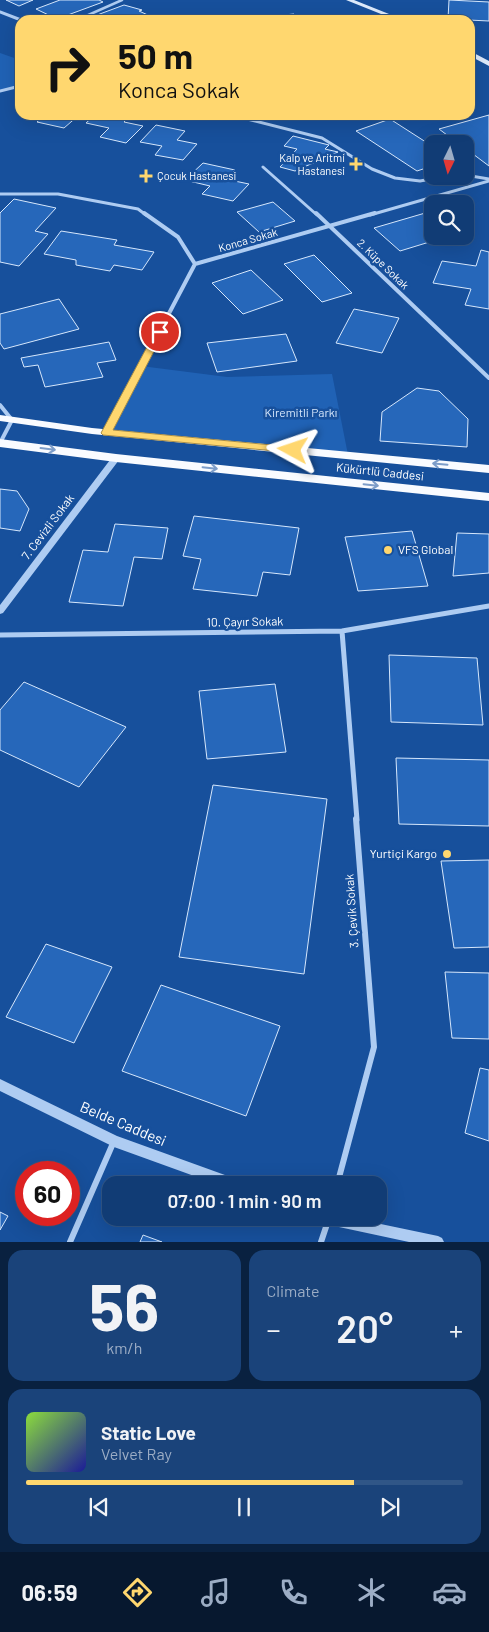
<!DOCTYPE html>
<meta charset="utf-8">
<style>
body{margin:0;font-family:Barlow,sans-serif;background:#1a437a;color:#f1f3f6;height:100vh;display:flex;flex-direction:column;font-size:19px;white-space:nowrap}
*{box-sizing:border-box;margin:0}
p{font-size:16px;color:#9cadc5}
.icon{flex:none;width:28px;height:28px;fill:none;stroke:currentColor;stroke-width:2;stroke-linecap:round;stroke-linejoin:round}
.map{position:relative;height:1242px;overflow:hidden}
.drawer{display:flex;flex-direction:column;gap:8px;padding:8px;background:#092140;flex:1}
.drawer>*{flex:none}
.hud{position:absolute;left:15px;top:15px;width:460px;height:105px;border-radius:15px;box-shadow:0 5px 20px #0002,0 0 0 1px #305687;background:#ffd76f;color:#111;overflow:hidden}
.needle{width:32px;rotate:185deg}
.fabs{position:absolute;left:424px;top:135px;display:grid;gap:10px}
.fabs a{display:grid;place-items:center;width:50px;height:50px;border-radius:10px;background:#113c75;box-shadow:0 5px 20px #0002,0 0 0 1px #305687;font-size:25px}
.speed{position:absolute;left:15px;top:1161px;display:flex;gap:10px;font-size:25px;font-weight:700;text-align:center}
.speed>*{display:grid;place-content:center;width:65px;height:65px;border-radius:50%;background:#113c75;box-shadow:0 5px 20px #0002,0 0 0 1px #305687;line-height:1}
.speed .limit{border:8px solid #d22;background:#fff;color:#111}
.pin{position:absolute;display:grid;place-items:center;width:42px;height:42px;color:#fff;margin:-21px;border:2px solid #fff;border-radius:50%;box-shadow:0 1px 5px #0007}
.me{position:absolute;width:55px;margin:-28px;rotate:275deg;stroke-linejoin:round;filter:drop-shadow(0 0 4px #0008)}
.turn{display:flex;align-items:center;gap:18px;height:105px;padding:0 20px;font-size:22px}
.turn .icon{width:65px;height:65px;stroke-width:2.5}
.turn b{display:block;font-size:35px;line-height:42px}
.big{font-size:38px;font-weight:600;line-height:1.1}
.drawer .widget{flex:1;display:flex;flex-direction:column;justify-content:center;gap:8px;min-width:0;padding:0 18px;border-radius:15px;background:#1a437a}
.drawer .dial{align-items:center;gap:0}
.dial b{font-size:65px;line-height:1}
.song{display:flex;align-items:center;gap:15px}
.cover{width:60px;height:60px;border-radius:8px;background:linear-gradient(135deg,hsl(90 70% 55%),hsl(240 70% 35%))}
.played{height:5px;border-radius:2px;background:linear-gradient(90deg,#ffd76f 75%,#305687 75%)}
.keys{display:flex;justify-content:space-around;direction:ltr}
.heat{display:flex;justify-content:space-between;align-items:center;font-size:28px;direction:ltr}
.drawer .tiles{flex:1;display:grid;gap:8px;grid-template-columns:1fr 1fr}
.widget:last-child{grid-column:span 2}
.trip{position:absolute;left:102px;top:1176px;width:285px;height:50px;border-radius:15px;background:#113c75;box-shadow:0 5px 20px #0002,0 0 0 1px #305687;font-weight:600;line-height:50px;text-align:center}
.tab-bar{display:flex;height:80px;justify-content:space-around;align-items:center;background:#07182f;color:#9cadc5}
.tab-bar .icon{width:35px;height:35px}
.tab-bar .selected{color:#ffd76f}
.tab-bar b{font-size:22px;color:#f1f3f6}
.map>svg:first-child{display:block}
.green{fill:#2062b5}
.building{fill:#2667ba;stroke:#d6e7fc}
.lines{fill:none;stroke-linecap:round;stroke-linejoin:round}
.service{stroke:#aeccf2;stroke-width:2.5}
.minor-far3{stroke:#aeccf2;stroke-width:3}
.minor-far2{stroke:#aeccf2;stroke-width:4}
.minor-far1{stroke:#aeccf2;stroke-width:5}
.minor{stroke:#aeccf2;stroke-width:6}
.tertiary{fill:#aeccf2;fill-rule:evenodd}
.secondary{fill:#ddeafc;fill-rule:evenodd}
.primary{fill:#f9fbff;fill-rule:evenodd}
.oneway{stroke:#7d9dc9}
.route{fill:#ffd76f;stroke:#a68c48}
.poi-dot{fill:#ffd76f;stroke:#17509c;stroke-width:2}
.labels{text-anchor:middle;stroke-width:5;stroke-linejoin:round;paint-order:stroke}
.far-poi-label{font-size:11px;fill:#fff;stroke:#17509c;text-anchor:end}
.far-street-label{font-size:11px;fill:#fff;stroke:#17509c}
.park-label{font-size:12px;fill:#d6e7fc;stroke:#17509c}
.street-label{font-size:12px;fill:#fff;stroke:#17509c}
.poi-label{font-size:12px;fill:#fff;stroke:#17509c;text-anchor:start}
.near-street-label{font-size:15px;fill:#fff;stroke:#17509c}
</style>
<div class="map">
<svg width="489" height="1242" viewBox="0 0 489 1242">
<rect width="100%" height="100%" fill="#17509c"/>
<path class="green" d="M0,53L20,60V86L0,91Z
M141,366L227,377L332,374L348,455L106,433Z"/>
<path class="building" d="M6,0H33L19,6Z
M60,0H99L103,2L57,19L36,9Z
M449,0L489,2V21L448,19Z
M124,5L142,10L139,11L150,16L152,15L159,18L156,19L158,20H93L89,18Z
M294,14L297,18L307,17L309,20H276L274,16Z
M45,115H79L64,128L37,122Z
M95,115H131L124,122L143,126L126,143L100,137L109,128L86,123Z
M489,115V166L465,148V144H459L439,129Z
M390,119L432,146V156H431L432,166L417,171L356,131Z
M156,125L185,131L177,140L197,144L183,160L155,155L162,146L140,142Z
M293,136L329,145L325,149L338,152L295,171L280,167L297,149L284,146Z
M203,163L235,170L225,179L249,184L233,201L202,194L210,186L185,180Z
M14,199L56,208L35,231L48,234L19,266L0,262V213Z
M273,202L295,221L259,232L237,212Z
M432,211V236H449L400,251L374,228Z
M61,231L117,240L114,245L154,252L142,270L114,265L110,271L76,265V260L44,254Z
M481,250L489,252V309L465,305L471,289L433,283L442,261L476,266Z
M314,255L352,293L322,302L284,264Z
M251,270L283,300L243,314L212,283Z
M59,299L79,329L4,349L0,343V314Z
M354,309L399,318L382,353L336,343Z
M286,334L297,361L217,372L207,343Z
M109,342L116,360L97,363L103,377L45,387L38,365L24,367L21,358Z
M417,388L439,391L468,419L467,447L380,441L382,412Z
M0,489L17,491L29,509L20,531L0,528Z
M194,516L299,528L290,575L263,572L257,596L193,589L201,559L183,556Z
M115,524L168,528L162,559L134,557L123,606L69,602L83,550L108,552Z
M412,531L428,586L358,591L345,537Z
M457,533L489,534V573L453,576Z
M389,655L477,658L483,725L391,722Z
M24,682L126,727L79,787L0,750V710Z
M275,684L286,752L207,759L199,691Z
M396,758L489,760V826L399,824Z
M213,785L327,799L304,974L179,957Z
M489,860V947L454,948L441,861Z
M46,944L112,967L74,1043L6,1017Z
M445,972L489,973V1039L452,1038Z
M161,985L280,1026L246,1116L122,1071Z
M480,1068L489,1070V1141L465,1133Z
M0,1212L8,1216L0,1230Z
M143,1235L162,1242H140Z"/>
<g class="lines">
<path class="service" d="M77,20L122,0"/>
<path class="minor-far3" d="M0,12L21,20
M0,91L20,86
M231,115L322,138L372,169L395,178L420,181L447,176
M263,167L317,215
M465,175L489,179
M0,194H58L138,209L146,215
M370,215L489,181"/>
<path class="minor-far2" d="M144,213L178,237L195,264
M316,213L489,378
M0,405L12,420L0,443
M106,433L195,264L375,213"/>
<path class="minor-far1" d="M342,631L357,820
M0,635L342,631L489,606"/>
<path class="minor" d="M337,1185L374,1047L356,819
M70,1242L114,1141
M321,1242L329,1218"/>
<path class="tertiary" d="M116,455L119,456L120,458L119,460L3,613L0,614V605L113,456Z
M0,1079L117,1136L236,1179L240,1181L242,1185H219L114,1147L0,1091Z
M319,1218H352L438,1236L442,1238L444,1242H409L325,1224L321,1222Z"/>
<path class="secondary" d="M346,0H354L404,20H396Z
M470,51L489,61V66L470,56Z"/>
<path class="primary" d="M0,415L92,428L489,465V473L92,434L0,421Z
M0,439L116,454L489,493V501L116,462L0,447Z"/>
</g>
<defs><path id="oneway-shaft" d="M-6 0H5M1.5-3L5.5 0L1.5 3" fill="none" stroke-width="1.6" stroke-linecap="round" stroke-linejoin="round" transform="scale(1.25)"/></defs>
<g class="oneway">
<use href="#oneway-shaft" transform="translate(48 449) rotate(7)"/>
<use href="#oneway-shaft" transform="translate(440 464) rotate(-175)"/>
<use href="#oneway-shaft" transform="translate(210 468) rotate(6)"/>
<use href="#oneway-shaft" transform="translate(371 485) rotate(6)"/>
</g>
<path class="route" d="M156,330H163L164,332L113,430L293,447L298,450L297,453L103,435L101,433Z"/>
<g class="poi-dot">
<path d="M353.5 156.5h5v5h5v5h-5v5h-5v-5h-5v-5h5z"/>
<path d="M143.5 168.5h5v5h5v5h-5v5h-5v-5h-5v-5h5z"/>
<circle cx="388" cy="550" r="5"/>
<circle cx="447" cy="854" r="5"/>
</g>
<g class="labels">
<g class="far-poi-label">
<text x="345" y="162">Kalp ve Aritmi<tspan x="345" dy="13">Hastanesi</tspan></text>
<text x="157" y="180" text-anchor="start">Çocuk Hastanesi</text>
</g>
<g class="far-street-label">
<text transform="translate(248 240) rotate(-16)" y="4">Konca Sokak</text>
<text transform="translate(383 264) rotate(44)" y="4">2. Küpe Sokak</text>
</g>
<g class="park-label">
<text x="301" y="417">Kiremitli Parkı</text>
</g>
<g class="street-label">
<text transform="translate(380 472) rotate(6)" y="4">Kükürtlü Caddesi</text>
<text transform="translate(48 527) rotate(-53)" y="4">7. Cevizli Sokak</text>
<text transform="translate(245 622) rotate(-1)" y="4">10. Çayır Sokak</text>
<text transform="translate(352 911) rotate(-94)" y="4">3. Çevik Sokak</text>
</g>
<g class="poi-label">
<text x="398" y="554">VFS Global</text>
<text x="437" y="858" text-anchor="end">Yurtiçi Kargo</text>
</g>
<g class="near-street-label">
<text transform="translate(123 1124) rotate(23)" y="5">Belde Caddesi</text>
</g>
</g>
</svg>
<div class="fabs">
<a><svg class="needle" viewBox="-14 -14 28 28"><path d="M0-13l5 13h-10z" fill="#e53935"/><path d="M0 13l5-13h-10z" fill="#9cadc5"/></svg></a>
<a><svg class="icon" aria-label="search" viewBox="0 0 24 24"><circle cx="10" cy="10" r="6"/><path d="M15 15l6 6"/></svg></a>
</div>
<div class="speed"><div class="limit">60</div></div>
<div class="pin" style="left:160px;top:332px;background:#d93025"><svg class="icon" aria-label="arrive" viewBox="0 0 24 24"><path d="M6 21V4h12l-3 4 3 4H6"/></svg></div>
<svg class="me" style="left:293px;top:450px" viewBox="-20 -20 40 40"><path d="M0-17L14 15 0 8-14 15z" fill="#ffd76f" stroke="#fff" stroke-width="4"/></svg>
<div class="trip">07:00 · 1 min · 90 m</div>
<div class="hud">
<div class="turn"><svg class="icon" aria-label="right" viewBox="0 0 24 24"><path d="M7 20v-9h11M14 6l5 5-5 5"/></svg><div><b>50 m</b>Konca Sokak</div></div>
</div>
</div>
<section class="drawer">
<div class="tiles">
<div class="widget dial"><b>56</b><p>km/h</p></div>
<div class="widget"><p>Climate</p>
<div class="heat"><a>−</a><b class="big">20°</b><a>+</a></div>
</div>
<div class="widget">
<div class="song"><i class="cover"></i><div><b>Static Love</b><p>Velvet Ray</p></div></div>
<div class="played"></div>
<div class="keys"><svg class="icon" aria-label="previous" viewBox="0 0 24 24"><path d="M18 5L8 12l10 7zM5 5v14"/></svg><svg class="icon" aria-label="pause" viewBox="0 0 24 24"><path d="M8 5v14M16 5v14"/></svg><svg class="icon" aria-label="next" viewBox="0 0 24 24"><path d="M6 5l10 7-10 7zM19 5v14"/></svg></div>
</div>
</div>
</section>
<nav class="tab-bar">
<b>06:59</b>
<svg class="icon selected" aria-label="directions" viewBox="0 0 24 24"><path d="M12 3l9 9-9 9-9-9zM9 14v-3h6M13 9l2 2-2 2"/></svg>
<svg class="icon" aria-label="music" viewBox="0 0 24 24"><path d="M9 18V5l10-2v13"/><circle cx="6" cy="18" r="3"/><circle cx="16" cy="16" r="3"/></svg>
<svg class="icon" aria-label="phone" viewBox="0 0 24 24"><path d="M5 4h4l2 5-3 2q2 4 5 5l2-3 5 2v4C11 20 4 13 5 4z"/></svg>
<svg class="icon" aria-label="climate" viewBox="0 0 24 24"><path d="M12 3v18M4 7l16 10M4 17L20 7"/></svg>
<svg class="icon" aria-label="car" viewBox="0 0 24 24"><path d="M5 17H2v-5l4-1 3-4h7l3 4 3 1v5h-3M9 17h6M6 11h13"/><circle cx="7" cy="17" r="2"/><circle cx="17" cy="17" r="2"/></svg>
</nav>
